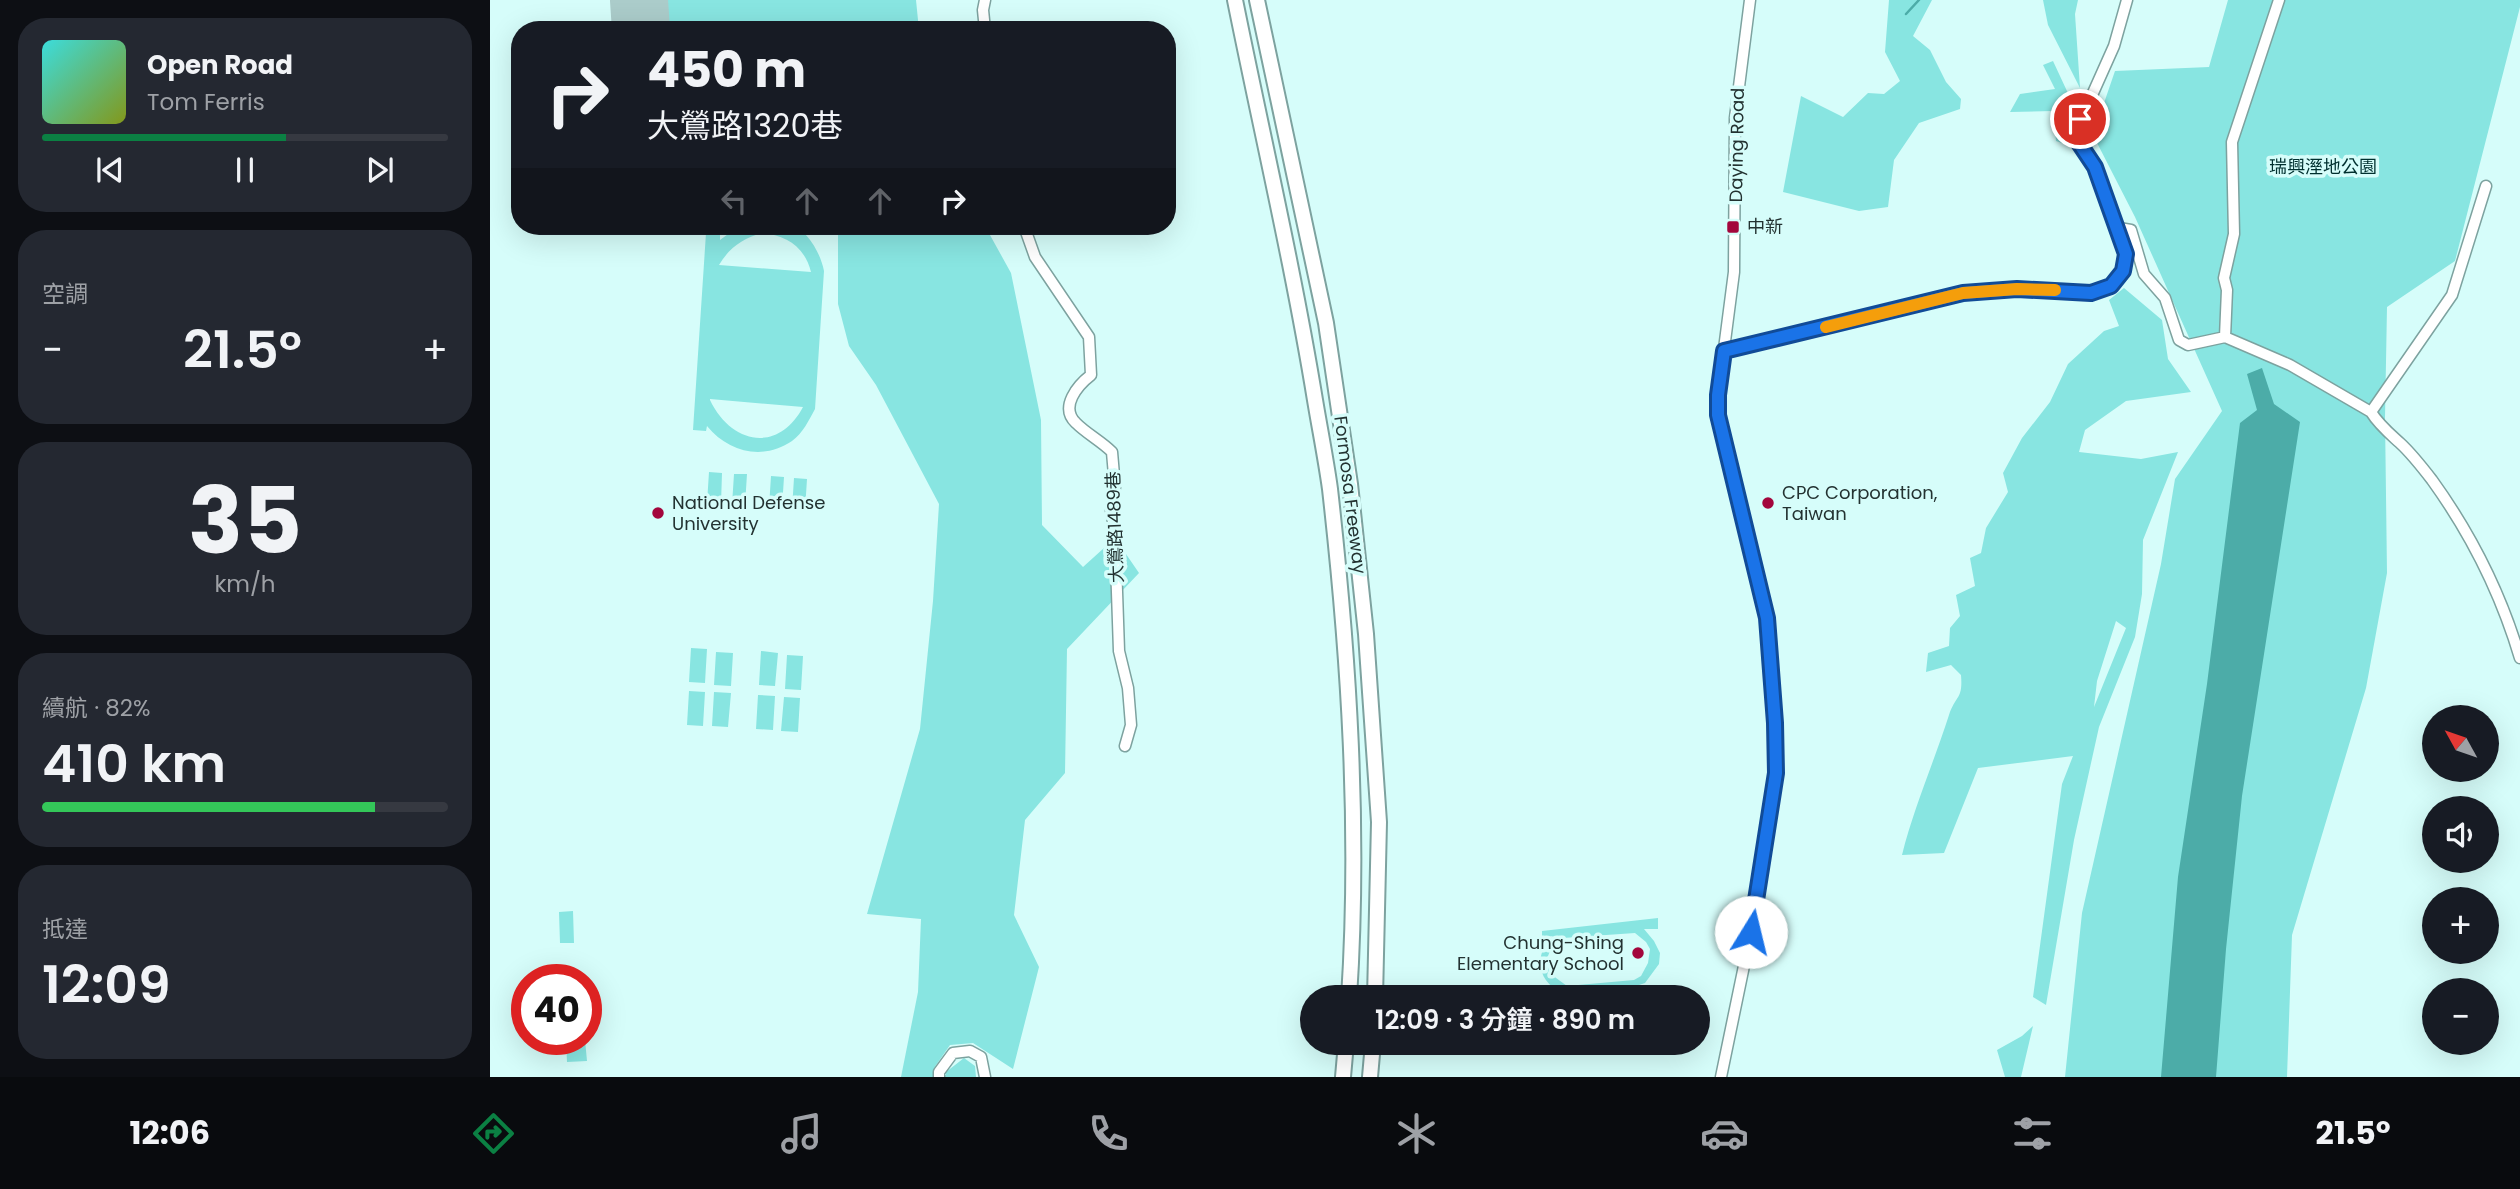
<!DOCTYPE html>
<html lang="zh-TW">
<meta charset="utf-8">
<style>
body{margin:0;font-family:Poppins,"Noto Sans TC",sans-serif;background:#242831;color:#f1f3f6;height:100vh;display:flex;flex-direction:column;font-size:26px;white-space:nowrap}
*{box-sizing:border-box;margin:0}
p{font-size:23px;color:#9ea1a6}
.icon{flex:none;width:38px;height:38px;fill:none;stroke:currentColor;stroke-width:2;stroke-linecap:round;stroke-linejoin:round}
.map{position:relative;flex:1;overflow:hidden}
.details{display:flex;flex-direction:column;gap:18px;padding:18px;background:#0d0f14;width:490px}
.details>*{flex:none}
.guide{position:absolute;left:21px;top:21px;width:665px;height:214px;border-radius:28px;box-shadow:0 7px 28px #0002;background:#171b24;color:#f1f3f6;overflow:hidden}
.needle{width:46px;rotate:310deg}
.buttons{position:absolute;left:1932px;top:705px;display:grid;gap:14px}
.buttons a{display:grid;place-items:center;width:77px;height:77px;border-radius:50%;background:#171b24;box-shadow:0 7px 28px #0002;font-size:35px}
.speed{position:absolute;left:21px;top:964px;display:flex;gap:14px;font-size:35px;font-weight:700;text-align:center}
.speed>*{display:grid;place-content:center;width:91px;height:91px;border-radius:50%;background:#171b24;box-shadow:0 7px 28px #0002;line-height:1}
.speed .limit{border:10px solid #d22;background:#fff;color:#111}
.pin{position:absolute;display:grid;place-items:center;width:60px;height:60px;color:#fff;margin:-30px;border:4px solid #fff;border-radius:50%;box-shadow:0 2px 7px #0007}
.me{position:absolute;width:77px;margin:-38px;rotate:9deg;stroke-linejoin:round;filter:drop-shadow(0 0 5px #0008)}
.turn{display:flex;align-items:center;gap:24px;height:147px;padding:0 21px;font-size:32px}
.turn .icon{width:91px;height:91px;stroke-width:2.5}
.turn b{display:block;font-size:49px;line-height:60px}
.lanes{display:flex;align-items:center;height:66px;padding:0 21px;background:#0003;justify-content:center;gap:35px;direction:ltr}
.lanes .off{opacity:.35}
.big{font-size:52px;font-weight:600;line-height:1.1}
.details .tile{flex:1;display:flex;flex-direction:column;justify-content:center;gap:10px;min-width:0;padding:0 24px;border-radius:28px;background:#242831}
.details .dial{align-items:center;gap:0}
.dial b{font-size:91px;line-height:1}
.song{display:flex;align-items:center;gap:21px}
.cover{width:84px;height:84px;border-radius:10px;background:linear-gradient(135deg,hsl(180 70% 55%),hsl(70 70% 35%))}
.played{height:7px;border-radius:4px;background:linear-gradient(90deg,#0b8043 60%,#363941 60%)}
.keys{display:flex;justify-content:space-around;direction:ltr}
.heat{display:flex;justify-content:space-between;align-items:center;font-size:38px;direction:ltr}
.charge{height:10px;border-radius:5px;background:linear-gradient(90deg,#34c759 82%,#363941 0)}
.trip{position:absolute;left:810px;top:985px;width:410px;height:70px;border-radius:35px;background:#171b24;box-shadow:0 7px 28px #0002;font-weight:600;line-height:70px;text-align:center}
.menu{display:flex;height:112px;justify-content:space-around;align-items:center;background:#090b0e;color:#9ea1a6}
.menu .icon{width:49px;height:49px}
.menu .active{color:#0b8043}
.menu b{font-size:32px;color:#f1f3f6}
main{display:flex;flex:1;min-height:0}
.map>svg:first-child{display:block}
.green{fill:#88e5e1;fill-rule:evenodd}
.water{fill:#4caca8}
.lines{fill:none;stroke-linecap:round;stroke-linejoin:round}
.stream{stroke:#4caca8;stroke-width:2.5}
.runway{stroke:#abccca;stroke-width:58}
.minor-casing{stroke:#7da29f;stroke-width:13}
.highway-casing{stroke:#7da29f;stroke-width:18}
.minor{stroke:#fff;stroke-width:10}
.highway{stroke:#fff;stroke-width:14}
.route-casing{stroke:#114b97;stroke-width:18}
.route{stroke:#1a73e8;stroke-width:12}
.slow{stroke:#f59e0b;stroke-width:12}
.poi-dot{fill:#a3063c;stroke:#d6fdfa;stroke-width:2.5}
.labels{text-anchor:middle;stroke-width:7;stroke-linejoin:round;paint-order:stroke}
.street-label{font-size:18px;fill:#233231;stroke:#d6fdfa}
.park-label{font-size:18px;fill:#00302f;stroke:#d6fdfa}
.poi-label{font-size:18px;fill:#233231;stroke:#d6fdfa;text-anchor:start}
</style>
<main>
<section class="details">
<div class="tile">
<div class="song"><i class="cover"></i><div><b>Open Road</b><p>Tom Ferris</p></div></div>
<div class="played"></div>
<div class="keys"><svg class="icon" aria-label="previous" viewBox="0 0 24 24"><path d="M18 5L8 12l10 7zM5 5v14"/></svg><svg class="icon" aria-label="pause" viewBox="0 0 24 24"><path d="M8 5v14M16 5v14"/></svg><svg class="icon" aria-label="next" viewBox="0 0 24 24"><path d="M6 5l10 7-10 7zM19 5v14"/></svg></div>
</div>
<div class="tile"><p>空調</p>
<div class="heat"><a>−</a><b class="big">21.5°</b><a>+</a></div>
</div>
<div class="tile dial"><b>35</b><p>km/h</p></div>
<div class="tile"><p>續航 · 82%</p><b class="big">410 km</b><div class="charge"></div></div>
<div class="tile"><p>抵達</p><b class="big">12:09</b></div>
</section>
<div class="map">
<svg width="2030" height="1077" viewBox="0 0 2030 1077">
<rect width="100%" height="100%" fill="#d6fdfa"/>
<path class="green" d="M172,0H426L429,30H173Z
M1399,0H1442L1423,36L1440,50L1456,82L1471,99L1470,109L1429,123L1404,160L1398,207L1369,211L1293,192L1311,96L1353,117L1378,93L1394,94L1410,81L1395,52Z
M1553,0H1588L1585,14L1590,88L1558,25Z
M1738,0H2030V7L1965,261L1897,307L1895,417L1897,573L1876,688L1802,935L1797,1077H1575L1592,913L1671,564L1685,479L1732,411L1645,217L1603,135L1625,71L1719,67Z
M1563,61L1583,104L1573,122L1575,144L1566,141L1563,111L1520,112L1530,94L1565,89L1553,65Z
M249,226C265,226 283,223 299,226C318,228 331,255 334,271L325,409C319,420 313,433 302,441C273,461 238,452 217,426L216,431L203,430L216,233L230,234V240ZM272,233C296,235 315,247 321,272L229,265C239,248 253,238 272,233ZM220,400V399L313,407C288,454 241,444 220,400Z
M348,226H495L521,273L551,420L552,525L593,567L625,538L649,573L577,649L575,773L535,820L524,915L549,967L523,1069L483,1043L460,1045L444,1068L443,1077H411L428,992L431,919L377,914L430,729L443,601L449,504L386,385L359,346L348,304Z
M1634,288L1672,320L1678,359L1701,392L1636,401L1595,430L1589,452L1651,459L1688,452L1653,540L1652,594L1645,637L1609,727L1584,840L1556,1005L1543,997L1572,784L1583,756L1488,768L1454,853L1412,855C1424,807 1444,762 1459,715C1466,694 1473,700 1471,675L1461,665L1436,672L1438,653L1459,646L1460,628L1470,616L1466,595L1485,586L1480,558L1491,553L1496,528L1518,492L1513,473L1532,438L1560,402L1578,364L1614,331L1629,326L1619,300ZM1626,621L1636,628L1604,707L1607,681Z
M219,472L232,473L231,504L217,503Z
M244,474H257L255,505H242Z
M281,476L294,477L292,508L279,507Z
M304,478L317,479L315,510L302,509Z
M201,648L217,649L215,683L199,682Z
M271,651L288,653L285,686L269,685Z
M226,652L243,653L241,686L224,685Z
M297,655L313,656L311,690L295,689Z
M199,691L215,692L213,726L197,725Z
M224,692L241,693L238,727L222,726Z
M268,695L285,696L283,730L266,729Z
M294,697L310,698L308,732L291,731Z
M83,911L84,943H70L69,912Z
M1168,918V929H1154L1164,941L1170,953L1169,964L1155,983L1143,987L1073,993C1047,983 1043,954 1063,936L1052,938V931ZM1145,933L1156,942L1160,949L1158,963L1151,976L1144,980L1077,986L1062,975L1056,961L1062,946L1073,938Z
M1543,1026L1531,1077H1515L1507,1050L1532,1036Z
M76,1040H95L97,1061L77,1062Z
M474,1058L485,1066L486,1077H455L456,1072Z"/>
<path class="water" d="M1772,368L1784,404L1810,422L1752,796L1736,949L1726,1077H1671L1688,877L1717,684L1750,423L1767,410L1757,374Z"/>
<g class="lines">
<path class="stream" d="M1416,14L1429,0"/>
<path class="runway" d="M149,0L151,30"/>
<g class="minor-casing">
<path id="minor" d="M495,30L493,10L495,0
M534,226L545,257L599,337L601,375C588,385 569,407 586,423C597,434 611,441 622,452L625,487L621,510L625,533L629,651L638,688L641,725L635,746
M1629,228L1641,230L1654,274L1675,298L1689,340L1698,345L1735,337L1800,365L1881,412C1889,425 1899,433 1910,443C1922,454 1932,467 1942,480C1981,534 2011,594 2030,658
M1735,337L1737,290L1734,278L1744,234L1742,142L1789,0
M1234,351L1473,293L1527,289L1601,293L1621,286L1633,271L1636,254L1605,167L1587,140L1586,131L1624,46L1637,0
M1881,412L1962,295L1996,186
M449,1077V1072L463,1053L480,1051L491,1057L495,1077
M1231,1077L1261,932L1286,773L1287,755L1277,618L1228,415V395L1244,272L1245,118L1260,0"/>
</g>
<g class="highway-casing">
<path id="highway" d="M745,0C772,134 803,266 825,400C830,430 836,460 840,489C859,657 870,829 859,998
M767,0L836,323L860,484L876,634L889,822L885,998
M853,1077L856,1043
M880,1077L883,1043"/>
</g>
<use href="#minor" class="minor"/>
<use href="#highway" class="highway"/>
</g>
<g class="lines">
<g class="route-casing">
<path id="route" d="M1261,932L1286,773L1285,723L1277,618L1228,415V395L1234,351L1473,293L1527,289L1601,293L1621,286L1633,271L1636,254L1605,167L1587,140L1586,131L1590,119"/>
</g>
<use href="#route" class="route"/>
<path class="slow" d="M1336,327L1473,293L1527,289L1565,290"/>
</g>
<g class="poi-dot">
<rect x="1236" y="220" width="14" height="14" rx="3.5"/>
<circle cx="1278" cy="503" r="7"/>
<circle cx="168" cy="513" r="7"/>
<circle cx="1148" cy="953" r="7"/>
</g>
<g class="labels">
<g class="street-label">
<text transform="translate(1247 145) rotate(-89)" y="6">Daying Road</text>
<text transform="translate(860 495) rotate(83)" y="6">Formosa Freeway</text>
<text transform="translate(625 527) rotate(-92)" y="6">大鶯路1489巷</text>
</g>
<g class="park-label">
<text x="1833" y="173">瑞興溼地公園</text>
</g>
<g class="poi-label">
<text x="1257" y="233">中新</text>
<text x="1292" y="499">CPC Corporation,<tspan x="1292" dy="21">Taiwan</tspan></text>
<text x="182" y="509">National Defense<tspan x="182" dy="21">University</tspan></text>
<text x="1134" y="949" text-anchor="end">Chung-Shing<tspan x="1134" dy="21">Elementary School</tspan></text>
</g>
</g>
</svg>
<div class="buttons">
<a><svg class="needle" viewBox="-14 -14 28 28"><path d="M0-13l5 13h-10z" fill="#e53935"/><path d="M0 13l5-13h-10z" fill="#9ea1a6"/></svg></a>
<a><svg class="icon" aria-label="sound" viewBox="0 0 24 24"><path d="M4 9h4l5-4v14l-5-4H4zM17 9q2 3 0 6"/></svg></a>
<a>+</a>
<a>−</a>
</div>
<div class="speed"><div class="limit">40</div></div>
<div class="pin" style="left:1590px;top:119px;background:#d93025"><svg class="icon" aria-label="arrive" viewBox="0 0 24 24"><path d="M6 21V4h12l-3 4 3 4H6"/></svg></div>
<svg class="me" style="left:1261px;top:932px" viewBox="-20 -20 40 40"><circle r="19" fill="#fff"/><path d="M0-13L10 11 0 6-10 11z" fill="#1a73e8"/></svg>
<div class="trip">12:09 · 3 分鐘 · 890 m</div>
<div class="guide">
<div class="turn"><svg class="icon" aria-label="right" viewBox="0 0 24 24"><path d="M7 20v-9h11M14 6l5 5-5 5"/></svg><div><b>450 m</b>大鶯路1320巷</div></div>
<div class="lanes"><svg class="icon off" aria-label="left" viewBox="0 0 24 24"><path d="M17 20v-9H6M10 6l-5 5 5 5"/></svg><svg class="icon off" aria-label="ahead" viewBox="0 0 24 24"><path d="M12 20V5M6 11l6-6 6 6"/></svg><svg class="icon off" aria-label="ahead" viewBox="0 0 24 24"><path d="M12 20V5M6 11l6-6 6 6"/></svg><svg class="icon" aria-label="right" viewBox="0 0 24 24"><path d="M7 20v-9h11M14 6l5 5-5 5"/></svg></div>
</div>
</div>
</main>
<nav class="menu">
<b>12:06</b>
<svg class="icon active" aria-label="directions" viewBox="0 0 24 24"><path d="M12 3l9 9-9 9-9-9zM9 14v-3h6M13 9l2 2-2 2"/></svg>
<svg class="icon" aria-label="music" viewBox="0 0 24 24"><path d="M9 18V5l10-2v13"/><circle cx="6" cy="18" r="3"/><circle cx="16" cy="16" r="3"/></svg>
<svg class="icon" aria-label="phone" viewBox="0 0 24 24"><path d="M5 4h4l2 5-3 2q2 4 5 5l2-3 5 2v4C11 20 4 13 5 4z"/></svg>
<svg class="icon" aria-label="climate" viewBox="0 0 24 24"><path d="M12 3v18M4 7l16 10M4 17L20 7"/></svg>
<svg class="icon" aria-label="car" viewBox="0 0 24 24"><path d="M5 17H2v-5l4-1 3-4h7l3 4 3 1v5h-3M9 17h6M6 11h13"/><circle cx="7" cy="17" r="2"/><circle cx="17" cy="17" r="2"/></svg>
<svg class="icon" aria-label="filters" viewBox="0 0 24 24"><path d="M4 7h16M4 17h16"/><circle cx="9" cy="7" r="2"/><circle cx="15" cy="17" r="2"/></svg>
<b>21.5°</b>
</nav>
